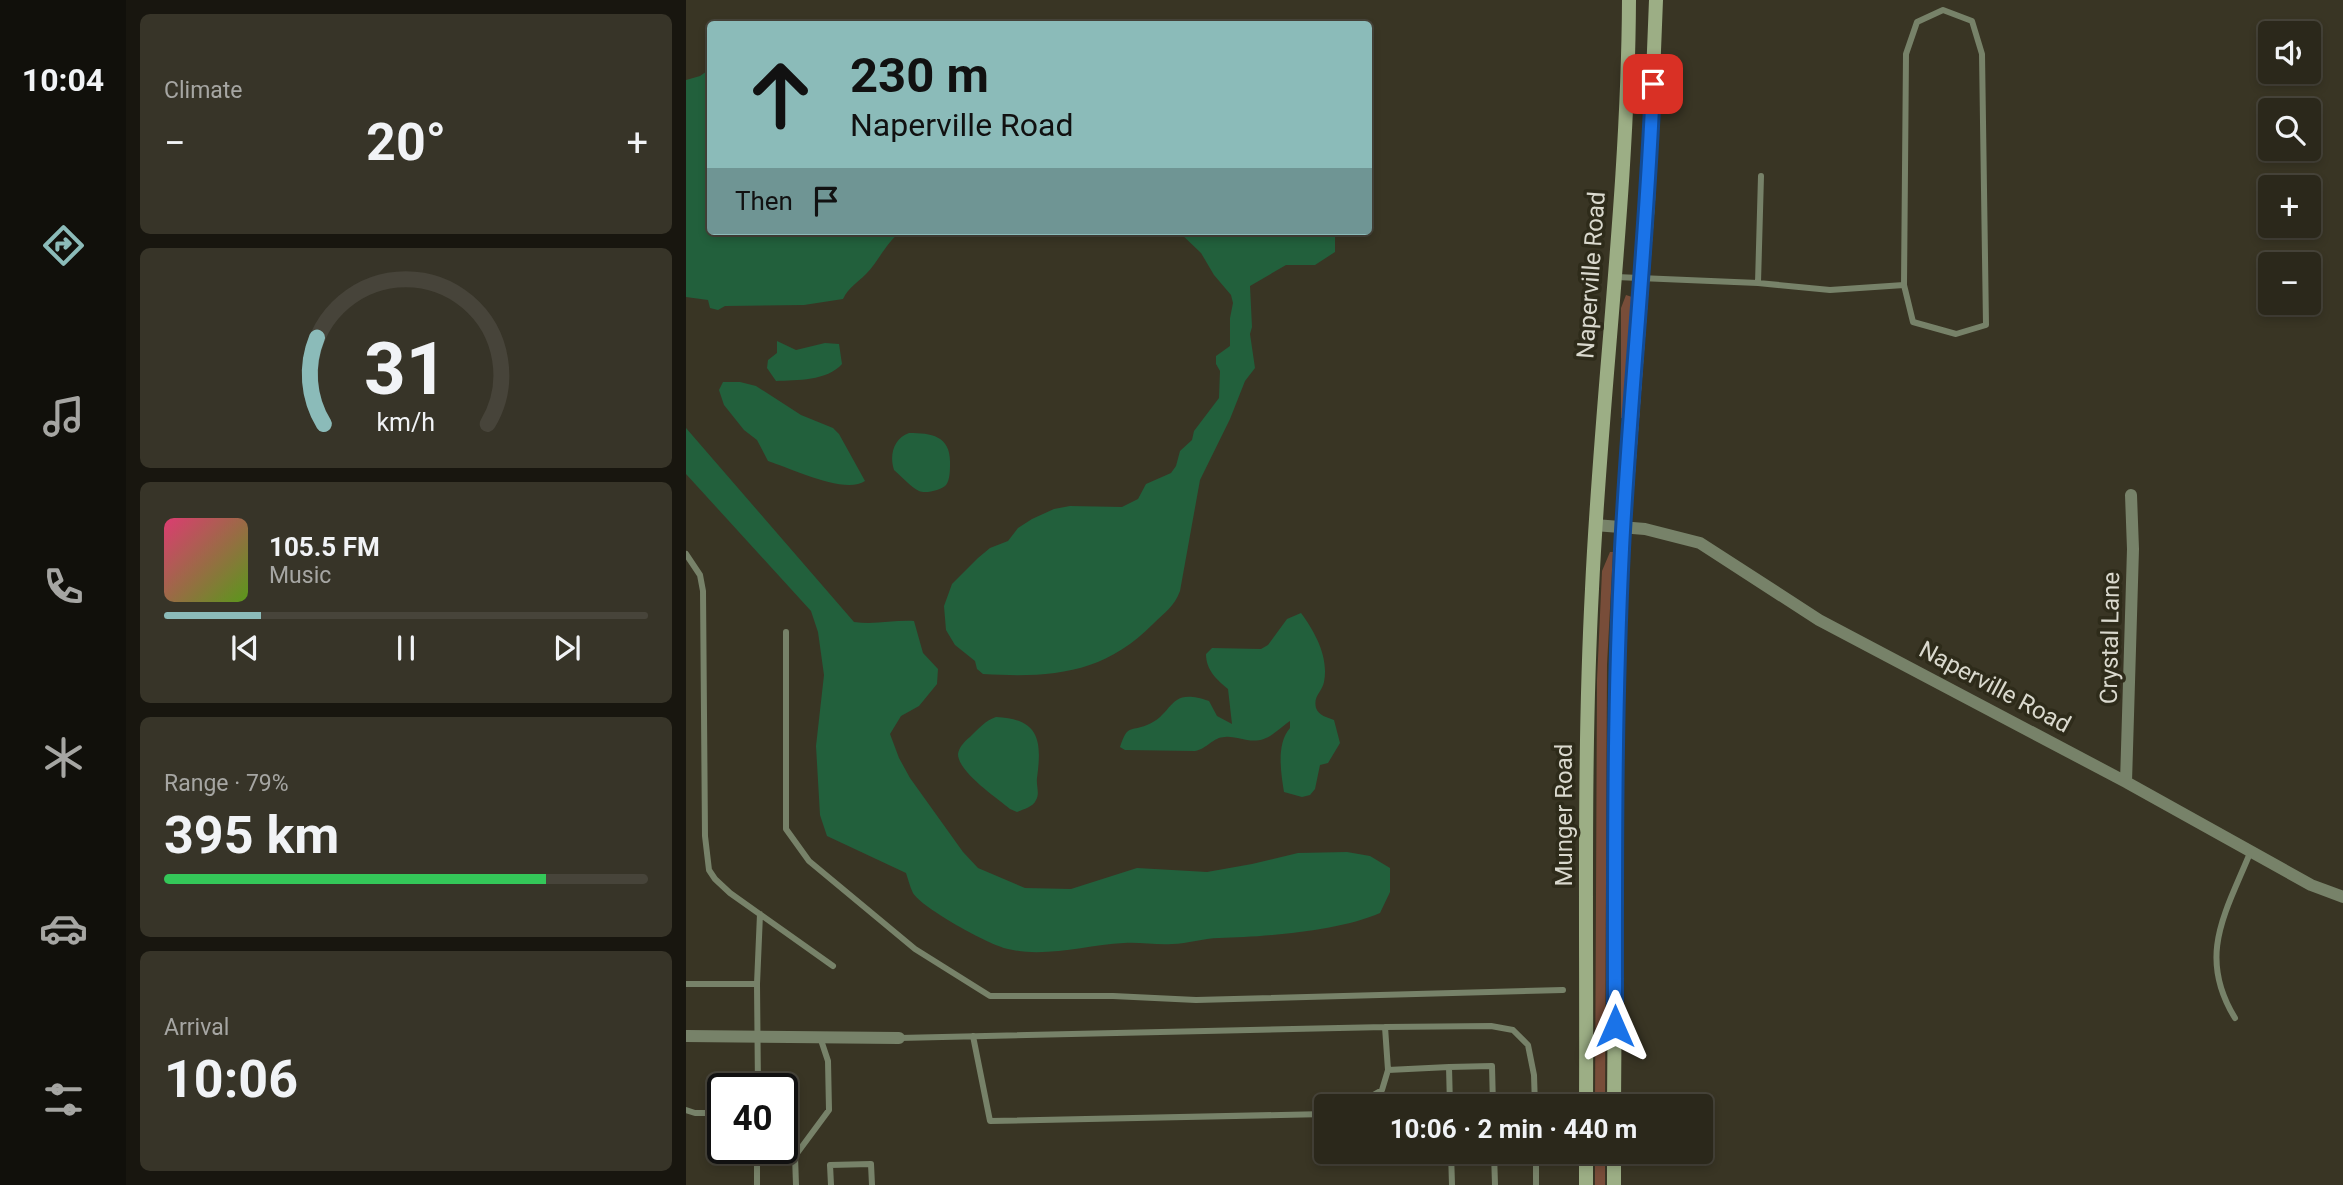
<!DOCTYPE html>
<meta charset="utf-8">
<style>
body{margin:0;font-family:Roboto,sans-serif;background:#373428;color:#f1f3f6;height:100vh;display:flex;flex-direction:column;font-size:26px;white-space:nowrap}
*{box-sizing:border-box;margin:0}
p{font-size:23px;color:#a6a6a3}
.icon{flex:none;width:38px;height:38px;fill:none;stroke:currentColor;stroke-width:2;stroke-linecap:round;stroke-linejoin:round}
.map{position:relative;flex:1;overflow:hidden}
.drawer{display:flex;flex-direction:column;gap:14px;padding:14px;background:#18160f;width:560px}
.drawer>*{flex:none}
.top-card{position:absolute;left:21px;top:21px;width:665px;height:214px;border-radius:7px;box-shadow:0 4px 10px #0003,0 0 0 2px #47443a;background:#8bbbb9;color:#111;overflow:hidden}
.fabs{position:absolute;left:1572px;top:21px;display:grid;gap:14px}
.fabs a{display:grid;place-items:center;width:63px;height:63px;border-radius:7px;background:#2b281b;box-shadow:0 4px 10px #0003,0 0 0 2px #47443a;font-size:35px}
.speed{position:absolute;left:21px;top:1073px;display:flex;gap:14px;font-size:35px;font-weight:700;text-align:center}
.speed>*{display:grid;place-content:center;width:91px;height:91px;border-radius:50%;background:#2b281b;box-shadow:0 4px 10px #0003,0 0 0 2px #47443a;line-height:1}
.speed .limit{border:4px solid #111;border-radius:10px;background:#fff;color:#111}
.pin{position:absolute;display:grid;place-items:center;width:60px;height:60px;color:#fff;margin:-30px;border-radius:14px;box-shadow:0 4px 10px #0006}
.me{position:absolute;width:77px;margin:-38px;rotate:0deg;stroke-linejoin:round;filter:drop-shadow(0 0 5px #0008)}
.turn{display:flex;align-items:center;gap:24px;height:147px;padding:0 28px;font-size:32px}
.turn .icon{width:91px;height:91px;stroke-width:2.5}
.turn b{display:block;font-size:49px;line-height:60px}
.then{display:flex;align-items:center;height:66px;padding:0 28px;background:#0003;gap:14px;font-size:26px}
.big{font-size:52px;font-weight:700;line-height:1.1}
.drawer .widget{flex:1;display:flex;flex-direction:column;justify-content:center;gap:10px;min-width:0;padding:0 24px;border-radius:10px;background:#373428}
.drawer .dial{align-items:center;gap:0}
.dial svg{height:182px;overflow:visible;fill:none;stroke:#47443a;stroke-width:7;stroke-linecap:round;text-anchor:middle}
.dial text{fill:#f1f3f6;stroke:none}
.song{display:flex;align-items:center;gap:21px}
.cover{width:84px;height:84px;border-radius:10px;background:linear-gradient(135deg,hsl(340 70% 55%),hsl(90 70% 35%))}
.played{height:7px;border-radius:4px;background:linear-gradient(90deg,#8bbbb9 20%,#47443a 20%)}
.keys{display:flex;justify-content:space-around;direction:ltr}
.heat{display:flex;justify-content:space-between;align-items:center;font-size:38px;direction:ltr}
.charge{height:10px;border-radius:5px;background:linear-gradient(90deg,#34c759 79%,#47443a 0)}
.trip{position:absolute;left:628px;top:1094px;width:399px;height:70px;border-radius:7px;background:#2b281b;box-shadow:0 4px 10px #0003,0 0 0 2px #47443a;font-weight:700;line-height:70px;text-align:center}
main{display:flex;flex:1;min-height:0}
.tabs{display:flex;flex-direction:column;width:126px;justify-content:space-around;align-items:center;background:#11100b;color:#a6a6a3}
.tabs .icon{width:49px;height:49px}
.tabs .on{color:#8bbbb9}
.tabs b{font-size:32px;color:#f1f3f6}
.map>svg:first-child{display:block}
.green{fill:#784d39}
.water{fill:#22603c}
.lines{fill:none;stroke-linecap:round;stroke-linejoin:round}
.lane{stroke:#778269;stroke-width:6}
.street{stroke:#778269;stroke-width:12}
.secondary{stroke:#9cae85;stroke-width:14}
.route-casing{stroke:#114b97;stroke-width:18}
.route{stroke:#1a73e8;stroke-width:12}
.labels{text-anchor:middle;stroke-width:7;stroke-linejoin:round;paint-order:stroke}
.street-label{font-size:24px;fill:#dad9ce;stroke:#2e2b1a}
</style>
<main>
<nav class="tabs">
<b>10:04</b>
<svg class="icon on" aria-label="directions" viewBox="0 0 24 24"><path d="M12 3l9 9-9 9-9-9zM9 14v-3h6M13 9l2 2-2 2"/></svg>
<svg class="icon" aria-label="music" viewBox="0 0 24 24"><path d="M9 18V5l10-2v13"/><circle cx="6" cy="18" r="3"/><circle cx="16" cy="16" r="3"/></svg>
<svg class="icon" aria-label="phone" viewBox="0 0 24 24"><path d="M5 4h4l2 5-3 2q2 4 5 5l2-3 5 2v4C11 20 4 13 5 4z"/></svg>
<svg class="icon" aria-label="climate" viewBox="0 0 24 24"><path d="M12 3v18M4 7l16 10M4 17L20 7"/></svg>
<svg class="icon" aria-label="car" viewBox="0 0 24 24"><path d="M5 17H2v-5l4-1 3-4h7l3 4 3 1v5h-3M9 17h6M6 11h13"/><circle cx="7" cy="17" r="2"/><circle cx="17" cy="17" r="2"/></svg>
<svg class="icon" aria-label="filters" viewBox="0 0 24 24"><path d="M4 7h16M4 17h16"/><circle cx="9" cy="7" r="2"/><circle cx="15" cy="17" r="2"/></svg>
</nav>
<section class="drawer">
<div class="widget"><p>Climate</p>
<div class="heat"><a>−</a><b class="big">20°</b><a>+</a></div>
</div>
<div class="widget dial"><svg viewBox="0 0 100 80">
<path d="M14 69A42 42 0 1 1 86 69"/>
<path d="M14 69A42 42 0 0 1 11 31" stroke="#8bbbb9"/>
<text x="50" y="56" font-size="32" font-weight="700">31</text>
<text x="50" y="72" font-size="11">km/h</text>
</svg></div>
<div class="widget">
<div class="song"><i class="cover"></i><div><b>105.5 FM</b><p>Music</p></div></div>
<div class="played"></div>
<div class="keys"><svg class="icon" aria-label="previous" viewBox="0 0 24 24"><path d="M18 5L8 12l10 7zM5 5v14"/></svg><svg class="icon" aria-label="pause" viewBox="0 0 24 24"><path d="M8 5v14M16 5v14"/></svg><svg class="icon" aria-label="next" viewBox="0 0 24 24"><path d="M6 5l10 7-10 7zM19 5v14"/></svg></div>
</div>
<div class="widget"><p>Range · 79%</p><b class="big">395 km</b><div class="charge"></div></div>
<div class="widget"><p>Arrival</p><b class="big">10:06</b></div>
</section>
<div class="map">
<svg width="1657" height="1185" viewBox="0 0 1657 1185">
<rect width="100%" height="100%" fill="#393524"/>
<path class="green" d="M940,295L946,297L937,418H935V308Z
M924,552H927L921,665L919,1106H909L911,680L916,571Z
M909,1152H919V1185H909Z"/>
<path class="water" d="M24,69V231H216C200,242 193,261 180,274C171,283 163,287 157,299L118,305L39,306L32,310L24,308L22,300L0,297V80L14,76Z
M492,231H649V252L629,265H600L564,286L566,327L564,334L569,368L559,381L544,419L514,480L494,591C488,607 479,612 467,624C418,674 365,678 297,674L291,669L289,661L269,645L260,630L258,606L266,584L292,558L304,548L322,541L332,528L346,519L368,509L384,506L436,507L452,499L460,484L485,473L490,466L494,451L506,440L508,431L533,398L534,371L530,364V356L544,346V318L547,303L545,295L528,275L515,253Z
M91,341L110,350L139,343L153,344L156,364C141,381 111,380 90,381L81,368L82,360L91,353Z
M37,382H54L70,386L115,415L147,428L153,434L179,481C159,495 104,468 82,461L71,440L58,430L38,405L33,390Z
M0,428L168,622C189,625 207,620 228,621L237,653L252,669L251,684L233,706L215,716L204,734L213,758L224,778L277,852L292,868L339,888L385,889L451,868L521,872L566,864L612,853L661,852L684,856L704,868V892L694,913C653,931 579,937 533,938C517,938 502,944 486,944C470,945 454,942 438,943C400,945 359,958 322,949C303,945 236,908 227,893C224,887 222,879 220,873L141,836L134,815L130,746L138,675L132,632L125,611L0,474Z
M223,433C246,433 265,436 264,464C264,470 264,480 260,485C255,490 240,494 233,491C225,487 215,476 208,470C203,455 208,438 223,433Z
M615,613C629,632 643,657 638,682C636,692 627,696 630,708C633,716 641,717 648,720L654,743L642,763L634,765L629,789L624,795L616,797L598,792C595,773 590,744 604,728V721C588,732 582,743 561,740C554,739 546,736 539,737C527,737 521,749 509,751L439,750L434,747C442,724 443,732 461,725C489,714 481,686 523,701L531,716L546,724L542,689C531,680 520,670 520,654L526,648L575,649L582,645L601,619Z
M310,717C354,719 356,741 351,778C350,786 354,793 350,800C347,807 338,809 331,812L324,809C311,798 272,772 272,754C273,747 279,741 284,737C292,729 300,720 310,717Z"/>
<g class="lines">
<path class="lane" d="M930,277L1072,283L1144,290L1218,285L1220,54L1231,22L1257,10L1286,21L1296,54L1300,325L1270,334L1227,322L1218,285
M1072,283L1075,176
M0,554L14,575L17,591L19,836L23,870L29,879L44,893L147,966
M100,632V829L123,861L229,949L304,996H427L510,1000L877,990
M0,984H71L74,914
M71,984L72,1088
M1549,1018C1511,956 1539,914 1564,853
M287,1036L304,1121L640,1114
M213,1038L699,1027
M763,1067L702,1070L699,1027L805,1026L827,1030L842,1045L848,1075L849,1106
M668,1106L696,1090L702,1070
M764,1106L763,1067L806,1066L807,1106
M0,1110L9,1113H37
M765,1152L766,1185
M808,1152L809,1185
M850,1152V1185
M71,1185V1148
M110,1185L109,1156L143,1110L142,1061L134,1037
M145,1185L144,1165L185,1164L186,1185"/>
<path class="street" d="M909,525L959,529L1014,543L1133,620L1440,782L1625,885L1657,897
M1440,782L1447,549L1445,495
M0,1036L213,1038"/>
<path class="secondary" d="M900,1106C901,934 897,761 906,589C915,392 942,197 943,0
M928,1106L931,674L938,527L962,202L970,0
M900,1185V1152
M928,1185V1152"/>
</g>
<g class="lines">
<g class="route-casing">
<path id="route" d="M929,1026C929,867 928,708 936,549C944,394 961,239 967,84"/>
</g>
<use href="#route" class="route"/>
</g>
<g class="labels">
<g class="street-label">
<text transform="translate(905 275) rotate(-86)" y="8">Naperville Road</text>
<text transform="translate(1424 638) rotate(-89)" y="8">Crystal Lane</text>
<text transform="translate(1309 687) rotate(28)" y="8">Naperville Road</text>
<text transform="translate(878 815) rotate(-90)" y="8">Munger Road</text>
</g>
</g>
</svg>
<div class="fabs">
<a><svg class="icon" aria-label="sound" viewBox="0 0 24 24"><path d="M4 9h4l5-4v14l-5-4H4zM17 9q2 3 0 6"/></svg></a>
<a><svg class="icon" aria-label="search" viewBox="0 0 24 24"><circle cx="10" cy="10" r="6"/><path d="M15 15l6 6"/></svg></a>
<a>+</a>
<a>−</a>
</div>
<div class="speed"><div class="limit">40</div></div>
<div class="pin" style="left:967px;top:84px;background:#d93025"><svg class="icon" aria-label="arrive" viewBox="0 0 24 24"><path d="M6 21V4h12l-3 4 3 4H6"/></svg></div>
<svg class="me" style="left:929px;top:1026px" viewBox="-20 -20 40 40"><path d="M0-17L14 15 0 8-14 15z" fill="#1a73e8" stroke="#fff" stroke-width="4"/></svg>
<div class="trip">10:06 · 2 min · 440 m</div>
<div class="top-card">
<div class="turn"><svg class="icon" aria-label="ahead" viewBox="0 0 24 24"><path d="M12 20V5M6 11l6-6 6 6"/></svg><div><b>230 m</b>Naperville Road</div></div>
<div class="then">Then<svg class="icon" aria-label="arrive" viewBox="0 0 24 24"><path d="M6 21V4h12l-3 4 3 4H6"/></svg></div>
</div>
</div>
</main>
